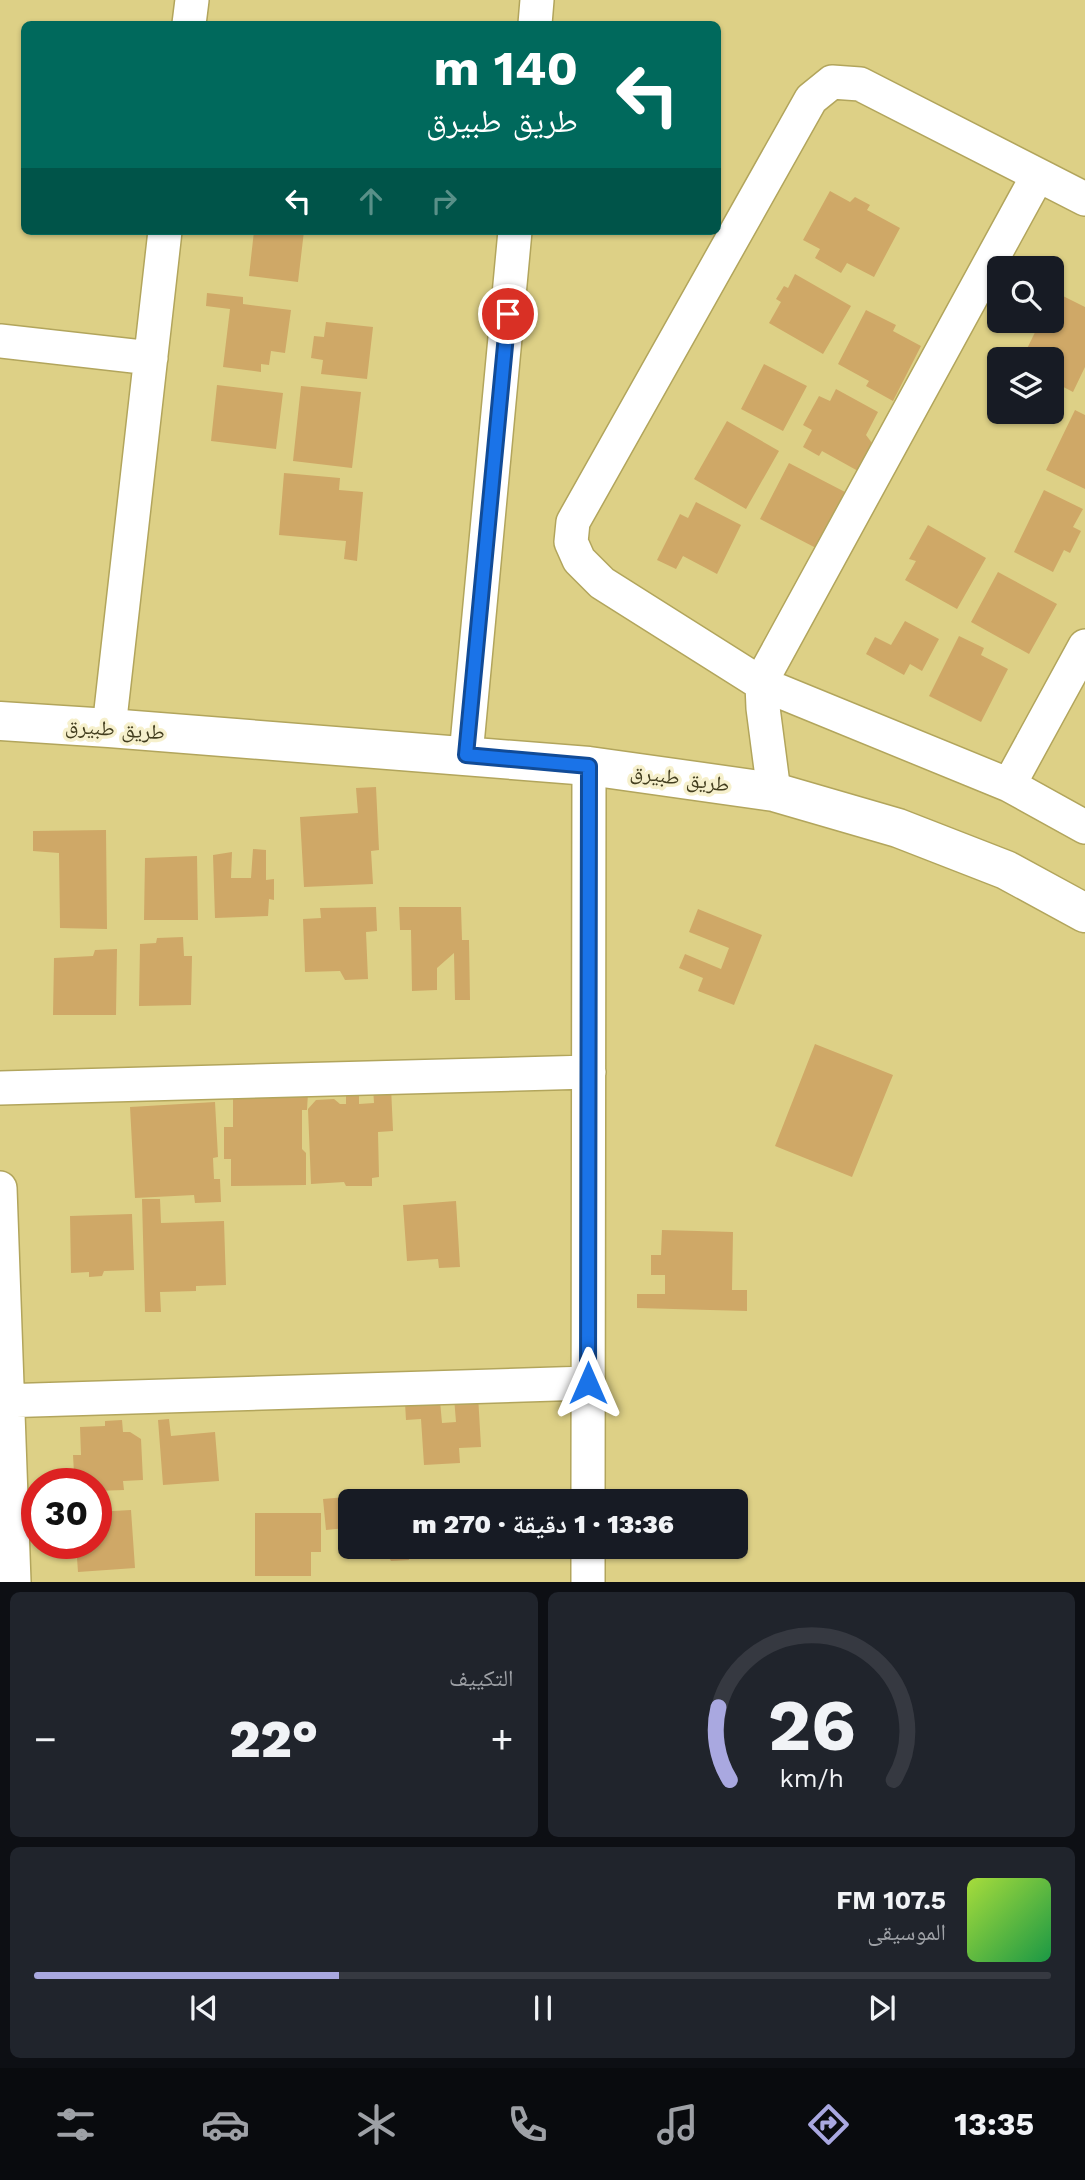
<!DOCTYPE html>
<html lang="ar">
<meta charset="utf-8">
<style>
body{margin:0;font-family:"Work Sans","Noto Naskh Arabic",sans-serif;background:#20242c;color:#f1f3f6;direction:rtl;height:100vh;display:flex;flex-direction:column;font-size:26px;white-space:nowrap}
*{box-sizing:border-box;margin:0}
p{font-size:23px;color:#9ea1a6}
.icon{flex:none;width:38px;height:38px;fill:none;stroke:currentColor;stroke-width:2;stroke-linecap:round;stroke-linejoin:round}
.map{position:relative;height:1582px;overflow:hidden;direction:ltr}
.details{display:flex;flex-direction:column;gap:10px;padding:10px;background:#0d0f14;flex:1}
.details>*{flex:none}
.banner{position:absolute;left:21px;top:21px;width:700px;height:214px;border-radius:10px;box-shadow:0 2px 5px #0004;direction:rtl;background:#00695c;color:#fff;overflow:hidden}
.fabs{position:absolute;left:987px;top:256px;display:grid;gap:14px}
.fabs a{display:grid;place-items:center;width:77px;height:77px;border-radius:10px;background:#171b24;box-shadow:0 2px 5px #0004;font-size:35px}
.speed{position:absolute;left:21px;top:1468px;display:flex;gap:14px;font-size:35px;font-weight:700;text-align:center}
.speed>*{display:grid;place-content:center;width:91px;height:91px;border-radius:50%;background:#171b24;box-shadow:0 2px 5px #0004;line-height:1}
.speed .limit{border:10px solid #d22;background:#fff;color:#111}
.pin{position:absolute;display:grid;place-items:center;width:60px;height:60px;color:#fff;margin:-30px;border:4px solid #fff;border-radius:50%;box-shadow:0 2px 7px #0007}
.me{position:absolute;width:77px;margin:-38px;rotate:0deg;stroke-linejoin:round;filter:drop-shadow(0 0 5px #0008)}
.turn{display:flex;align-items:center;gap:24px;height:147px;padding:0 28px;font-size:32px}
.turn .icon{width:91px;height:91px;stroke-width:2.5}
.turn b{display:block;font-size:49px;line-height:60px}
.lanes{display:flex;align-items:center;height:66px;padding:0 28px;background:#0003;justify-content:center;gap:35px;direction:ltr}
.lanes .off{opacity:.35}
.big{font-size:52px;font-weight:800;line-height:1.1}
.details .card{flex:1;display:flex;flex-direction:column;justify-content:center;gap:10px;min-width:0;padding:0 24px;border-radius:10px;background:#20242c}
.details .dial{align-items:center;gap:0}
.dial svg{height:182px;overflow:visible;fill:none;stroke:#363941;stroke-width:7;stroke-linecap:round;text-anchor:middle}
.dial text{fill:#f1f3f6;stroke:none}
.song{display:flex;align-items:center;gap:21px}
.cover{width:84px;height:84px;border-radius:10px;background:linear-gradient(135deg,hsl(80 70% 55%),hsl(140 70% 35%))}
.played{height:7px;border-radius:4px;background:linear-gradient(90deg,#a9a8e0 30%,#363941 30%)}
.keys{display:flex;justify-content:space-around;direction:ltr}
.heat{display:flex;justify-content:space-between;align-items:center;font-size:38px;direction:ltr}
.details .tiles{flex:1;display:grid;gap:10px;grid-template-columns:1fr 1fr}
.card:last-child{grid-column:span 2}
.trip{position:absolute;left:338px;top:1489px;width:410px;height:70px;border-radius:10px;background:#171b24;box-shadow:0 2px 5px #0004;font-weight:800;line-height:70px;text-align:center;direction:rtl}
.tabs{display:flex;height:112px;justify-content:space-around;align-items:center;background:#090b0e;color:#9ea1a6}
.tabs .icon{width:49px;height:49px}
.tabs .selected{color:#a9a8e0}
.tabs b{font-size:32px;color:#f1f3f6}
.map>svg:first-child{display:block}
.building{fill:#cfa867}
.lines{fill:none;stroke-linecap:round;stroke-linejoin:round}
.minor-casing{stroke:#b2a55c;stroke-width:36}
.tertiary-casing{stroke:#b2a55c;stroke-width:41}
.minor{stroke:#fff;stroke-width:33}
.tertiary{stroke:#fff;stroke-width:38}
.route-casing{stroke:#114b97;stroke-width:18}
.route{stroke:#1a73e8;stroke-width:12}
.labels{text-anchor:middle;stroke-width:7;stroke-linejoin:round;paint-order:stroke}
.street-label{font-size:21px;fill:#423d1e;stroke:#f6f0cc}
</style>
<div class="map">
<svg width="1085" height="1582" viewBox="0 0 1085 1582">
<rect width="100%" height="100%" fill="#ddd086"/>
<path class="building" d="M830,191L850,202L855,197L870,205L867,210L900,228L874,277L847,263L841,273L815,258L820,249L803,240Z
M254,231H304L298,282L249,276Z
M795,274L851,306L823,354L769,323L781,302L776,299L784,286L788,288Z
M1055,292L1085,307V367L1073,392L1052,381V359H1022L1041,320H1052V298Z
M207,293L243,297V304L291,310L285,353L271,351L269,365L261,364V372L223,367L230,309L206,306Z
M866,310L896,325L893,331L921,346L893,401L866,386L869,381L838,364Z
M326,322L373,327L367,379L321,374L323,360L311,358L314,336L324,337Z
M764,364L807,386L783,431L741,409Z
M217,385L283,393L276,449L211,441Z
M301,386L361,392L352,468L293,461Z
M836,389L878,412L866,435L872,443L858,471L822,451L819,456L803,447L812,430L803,425L819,396L830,401Z
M1075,410L1085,415V489L1046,470Z
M727,421L779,451L746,509L694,479Z
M789,463L845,492L816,548L760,519Z
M284,473L340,478L339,490L363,492L357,561L344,559L346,541L279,535Z
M1044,490L1083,509L1073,527L1081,531L1070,553L1064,550L1053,572L1014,552Z
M696,502L741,525L717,574L683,556L676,569L657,560L680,514L688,518Z
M928,525L986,558L957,609L905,580L916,561L909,559Z
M998,572L1057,604L1029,654L971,622Z
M905,621L939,639L922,671L910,664L904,675L866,654L875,637L891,645Z
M959,636L984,648L981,655L1008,669L981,722L929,696Z
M376,787L379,850L371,851L373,884L304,887L300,817L358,813L356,788Z
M106,830L107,929L60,928L59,853L33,851V831Z
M253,849L266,850V880L274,879V900L269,899L268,916L215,918L213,855L232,852L231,878H251Z
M197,856L198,920H144L145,858Z
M376,907L377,931L366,932L368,979L345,980L340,971L305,972L303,919L321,918L320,908Z
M399,907H461L462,940H469L470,1000H455L454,953L437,968V990L412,991L411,930H400Z
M698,909L762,935L734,1005L698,991L703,978L679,968L685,954L721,969L729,948L689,932Z
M183,937L184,956H192L191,1005L139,1006L140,944L156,943L157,938Z
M117,949L116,1015H53L54,958L93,956L95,950Z
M815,1044L893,1075L852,1177L775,1146Z
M373,1087H391L393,1131L378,1132L379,1177L372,1178V1186H346L344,1182L311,1184L308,1109L316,1100L334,1099L340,1104H346V1095H359V1104L374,1103Z
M233,1093H308L307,1110H302V1149L306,1153V1185L231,1186V1159H224V1127H233Z
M215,1102L218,1157L213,1158L214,1179H220L221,1202L195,1203L194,1195L135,1198L130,1107Z
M142,1199H160L161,1223L224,1221L226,1285L196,1286V1291L160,1292L161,1312H145Z
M456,1201L460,1267L439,1268L438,1259L407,1261L403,1205Z
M132,1214L134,1270L104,1271L102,1276L89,1277V1272L71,1273L70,1216Z
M662,1230L733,1232L732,1290H747V1311L637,1308V1294H665V1275H651V1255H661Z
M478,1395L481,1447L459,1448L460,1463L424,1465L421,1419L406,1420L405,1403L440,1401L442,1423L456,1422L454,1397Z
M169,1419L171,1436L215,1432L219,1481L163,1485L158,1420Z
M122,1420L123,1432H130L141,1439L143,1480L123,1481L124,1490L96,1491V1484H69V1473H74L73,1455H81L80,1427L105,1426V1421Z
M404,1492L405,1502H350V1533L346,1534V1528L326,1530L323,1499Z
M131,1510L135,1568L78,1572L76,1544H96V1512Z
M255,1513H321V1552H311V1576H255Z
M389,1547H408L409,1560L391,1561L384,1549Z"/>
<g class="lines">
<g class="minor-casing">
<path id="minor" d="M189,24L192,0
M535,24L537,0
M1085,199L860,84L832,82L811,99L573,522L571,542L579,560L602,583L762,684L1009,785L1085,827
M0,341L151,358
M109,728L165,231
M466,755L515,231
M1009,785L1085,646
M774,792L763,708L762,684L768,669L1038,175
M0,1088L589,1072
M0,1188L14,1582
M0,1401L588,1383
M588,1502L589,766
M588,1547V1582"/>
</g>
<g class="tertiary-casing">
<path id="tertiary" d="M0,721L109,728L589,766L774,792L898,828L1006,870L1085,913"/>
</g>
<use href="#minor" class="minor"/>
<use href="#tertiary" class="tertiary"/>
</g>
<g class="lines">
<g class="route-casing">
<path id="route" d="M508,314L466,755L589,766L588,1383"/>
</g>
<use href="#route" class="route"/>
</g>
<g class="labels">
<g class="street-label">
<text transform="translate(115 729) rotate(4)" y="7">طريق طبيرق</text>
<text transform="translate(680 778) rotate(8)" y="7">طريق طبيرق</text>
</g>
</g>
</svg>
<div class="fabs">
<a><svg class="icon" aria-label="search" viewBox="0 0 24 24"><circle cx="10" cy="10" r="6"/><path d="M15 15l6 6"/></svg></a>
<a><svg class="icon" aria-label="layers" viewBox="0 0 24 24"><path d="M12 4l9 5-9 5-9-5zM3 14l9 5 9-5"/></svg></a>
</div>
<div class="speed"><div class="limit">30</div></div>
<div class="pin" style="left:508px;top:314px;background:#d93025"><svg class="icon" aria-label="arrive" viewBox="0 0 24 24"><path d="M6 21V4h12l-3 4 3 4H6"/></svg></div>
<svg class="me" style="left:588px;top:1383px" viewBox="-20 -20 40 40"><path d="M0-17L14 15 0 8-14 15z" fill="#1a73e8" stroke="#fff" stroke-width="4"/></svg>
<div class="trip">13:36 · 1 دقيقة · 270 m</div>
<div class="banner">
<div class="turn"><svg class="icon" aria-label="left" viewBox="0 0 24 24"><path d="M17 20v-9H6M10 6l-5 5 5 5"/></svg><div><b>140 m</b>طريق طبيرق</div></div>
<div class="lanes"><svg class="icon" aria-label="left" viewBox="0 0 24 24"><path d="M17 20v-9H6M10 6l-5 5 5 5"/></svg><svg class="icon off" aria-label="ahead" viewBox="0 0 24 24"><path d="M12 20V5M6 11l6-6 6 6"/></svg><svg class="icon off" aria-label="right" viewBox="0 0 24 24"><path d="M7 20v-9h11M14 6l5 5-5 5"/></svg></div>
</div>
</div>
<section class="details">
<div class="tiles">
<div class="card dial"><svg viewBox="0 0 100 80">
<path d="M14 69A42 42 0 1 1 86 69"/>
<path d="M14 69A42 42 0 0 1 9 37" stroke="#a9a8e0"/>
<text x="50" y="56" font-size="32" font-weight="700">26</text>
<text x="50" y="72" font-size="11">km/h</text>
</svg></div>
<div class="card"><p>التكييف</p>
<div class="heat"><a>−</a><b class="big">22°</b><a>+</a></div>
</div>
<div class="card">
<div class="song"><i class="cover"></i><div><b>107.5 FM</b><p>الموسيقى</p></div></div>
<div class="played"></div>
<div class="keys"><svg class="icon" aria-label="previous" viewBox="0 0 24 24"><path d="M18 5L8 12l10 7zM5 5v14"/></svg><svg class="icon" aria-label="pause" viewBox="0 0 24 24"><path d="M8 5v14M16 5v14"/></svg><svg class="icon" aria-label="next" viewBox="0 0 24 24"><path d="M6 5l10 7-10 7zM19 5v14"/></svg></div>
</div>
</div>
</section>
<nav class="tabs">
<b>13:35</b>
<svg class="icon selected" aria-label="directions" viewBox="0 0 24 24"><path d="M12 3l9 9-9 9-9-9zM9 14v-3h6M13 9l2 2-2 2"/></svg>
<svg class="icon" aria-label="music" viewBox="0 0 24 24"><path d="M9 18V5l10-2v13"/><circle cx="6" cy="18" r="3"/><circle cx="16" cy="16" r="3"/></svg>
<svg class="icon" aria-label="phone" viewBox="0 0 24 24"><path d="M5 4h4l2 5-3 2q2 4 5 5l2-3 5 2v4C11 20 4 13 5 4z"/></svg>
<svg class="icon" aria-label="climate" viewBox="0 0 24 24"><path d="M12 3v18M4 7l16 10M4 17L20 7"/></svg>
<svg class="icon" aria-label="car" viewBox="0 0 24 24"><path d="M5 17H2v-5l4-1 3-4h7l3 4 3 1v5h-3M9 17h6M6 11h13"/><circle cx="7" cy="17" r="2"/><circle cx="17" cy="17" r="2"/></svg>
<svg class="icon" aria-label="filters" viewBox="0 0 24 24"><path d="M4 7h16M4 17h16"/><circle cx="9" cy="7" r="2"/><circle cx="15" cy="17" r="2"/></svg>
</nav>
